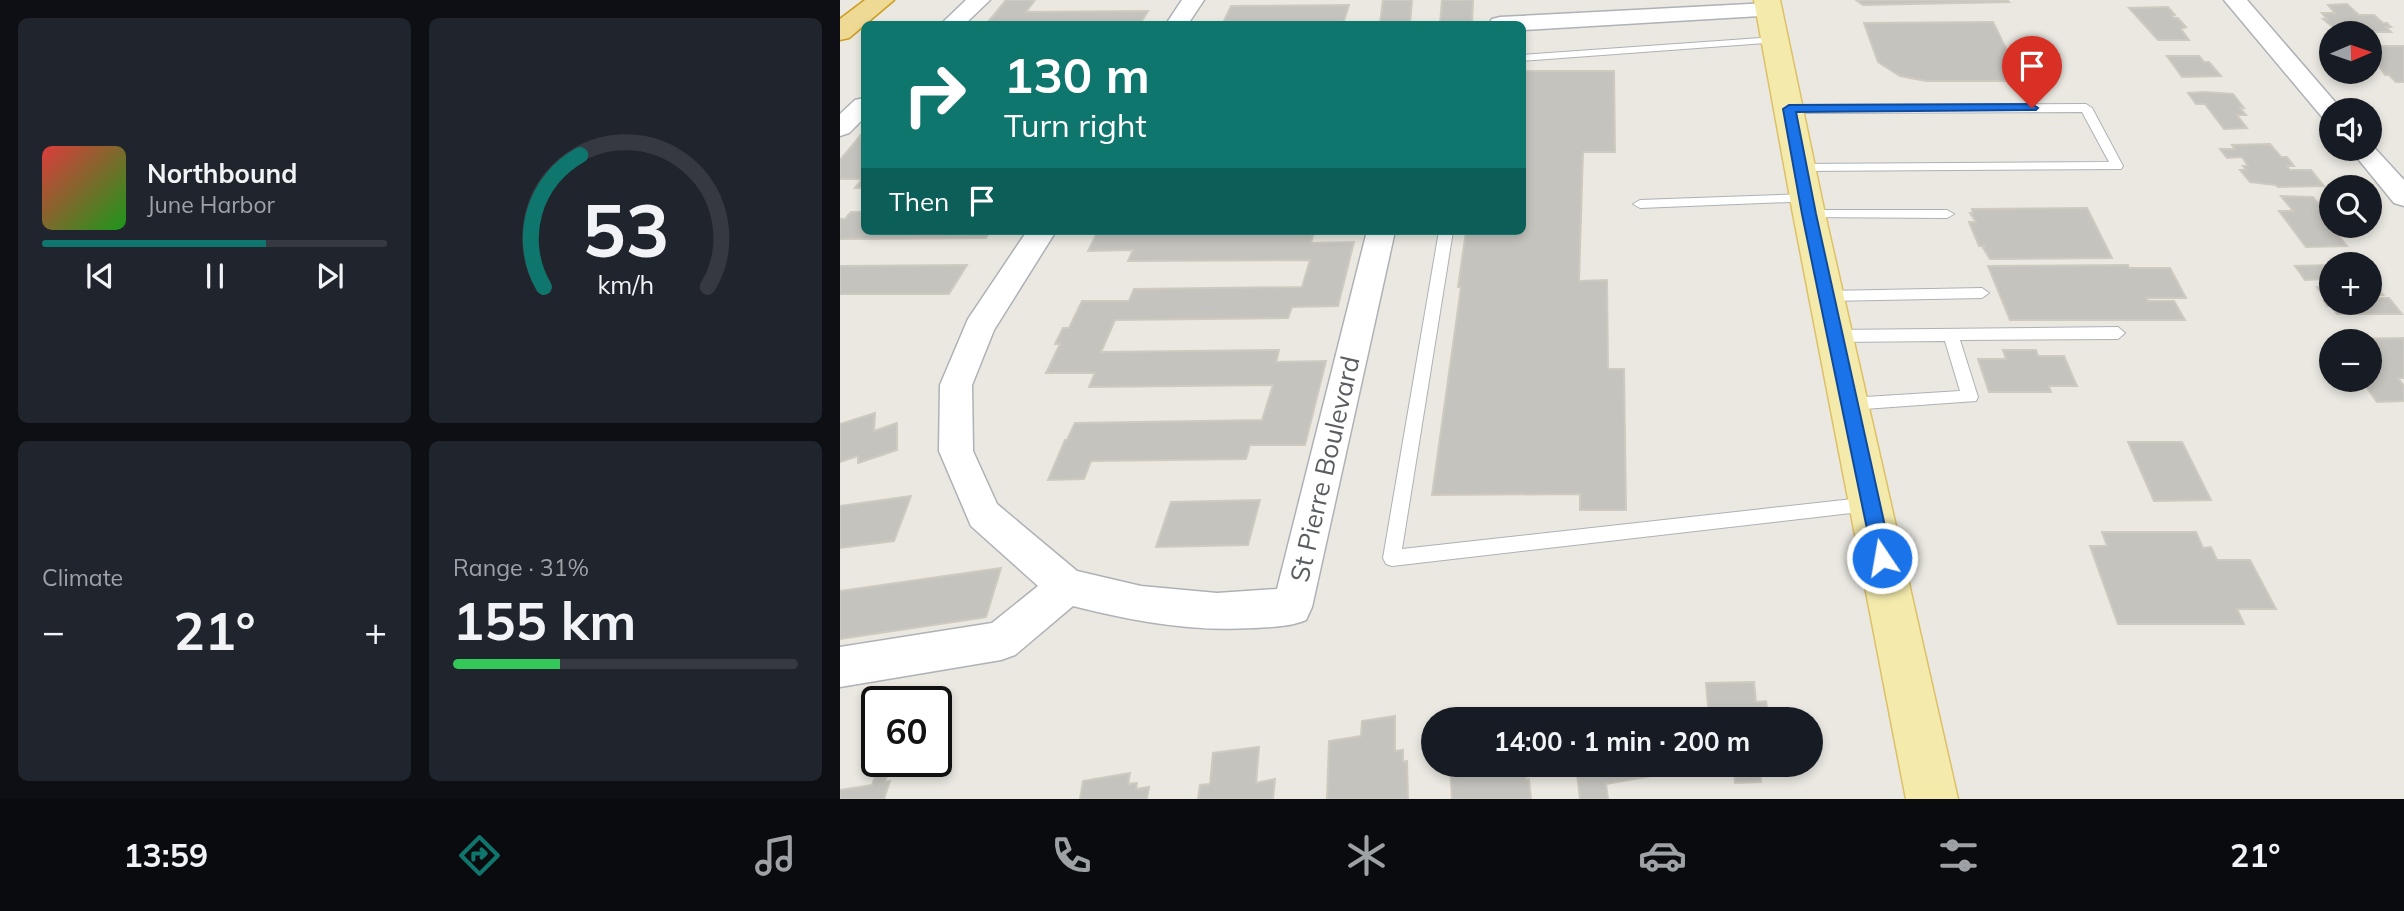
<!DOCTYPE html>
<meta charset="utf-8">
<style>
body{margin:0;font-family:Mulish,sans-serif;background:#20242c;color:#f1f3f6;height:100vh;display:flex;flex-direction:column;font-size:26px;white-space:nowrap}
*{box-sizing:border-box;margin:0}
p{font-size:23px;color:#9ea1a6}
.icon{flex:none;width:38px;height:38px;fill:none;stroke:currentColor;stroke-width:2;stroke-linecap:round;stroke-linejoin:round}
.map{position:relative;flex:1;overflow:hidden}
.details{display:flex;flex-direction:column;gap:18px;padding:18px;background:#0d0f14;width:840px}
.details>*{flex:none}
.top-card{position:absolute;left:21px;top:21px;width:665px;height:214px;border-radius:10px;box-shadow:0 4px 10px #0003;background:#0f766e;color:#fff;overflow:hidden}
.needle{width:46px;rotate:88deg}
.controls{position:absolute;left:1479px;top:21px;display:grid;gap:14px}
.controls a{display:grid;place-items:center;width:63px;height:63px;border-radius:50%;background:#171b24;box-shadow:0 4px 10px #0003;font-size:35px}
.speed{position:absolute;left:21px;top:686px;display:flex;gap:14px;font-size:35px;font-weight:700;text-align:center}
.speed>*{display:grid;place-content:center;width:91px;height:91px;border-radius:50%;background:#171b24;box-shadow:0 4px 10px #0003;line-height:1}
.speed .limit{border:4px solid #111;border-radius:10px;background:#fff;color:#111}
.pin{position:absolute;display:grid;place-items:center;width:60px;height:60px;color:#fff;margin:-72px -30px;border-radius:50% 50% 50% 0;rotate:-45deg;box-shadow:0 0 7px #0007}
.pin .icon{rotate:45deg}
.me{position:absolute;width:77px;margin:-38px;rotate:348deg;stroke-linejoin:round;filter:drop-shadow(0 0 5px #0008)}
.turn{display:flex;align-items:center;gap:24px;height:147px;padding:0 28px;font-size:32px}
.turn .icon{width:91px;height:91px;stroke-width:2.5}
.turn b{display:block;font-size:49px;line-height:60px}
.then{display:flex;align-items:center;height:66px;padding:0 28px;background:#0003;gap:14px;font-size:26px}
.big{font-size:52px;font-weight:700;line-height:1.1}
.details .card{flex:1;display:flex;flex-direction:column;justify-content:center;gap:10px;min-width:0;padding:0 24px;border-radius:10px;background:#20242c}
.details .dial{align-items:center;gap:0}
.dial svg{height:182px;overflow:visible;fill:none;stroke:#363941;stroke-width:7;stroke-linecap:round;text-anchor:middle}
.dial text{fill:#f1f3f6;stroke:none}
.song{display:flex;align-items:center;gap:21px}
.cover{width:84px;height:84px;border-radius:10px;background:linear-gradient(135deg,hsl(0 70% 55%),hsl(120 70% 35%))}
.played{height:7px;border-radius:4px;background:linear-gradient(90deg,#0f766e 65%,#363941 65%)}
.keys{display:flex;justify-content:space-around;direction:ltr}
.heat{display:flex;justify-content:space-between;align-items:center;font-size:38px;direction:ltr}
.charge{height:10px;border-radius:5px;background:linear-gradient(90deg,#34c759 31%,#363941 0)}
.details .tiles{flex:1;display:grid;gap:18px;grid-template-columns:repeat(2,1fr)}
.trip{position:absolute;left:581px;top:707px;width:402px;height:70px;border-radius:35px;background:#171b24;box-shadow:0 4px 10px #0003;font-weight:700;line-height:70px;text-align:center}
.dock{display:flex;height:112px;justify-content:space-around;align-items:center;background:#090b0e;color:#9ea1a6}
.dock .icon{width:49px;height:49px}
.dock .active{color:#0f766e}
.dock b{font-size:32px;color:#f1f3f6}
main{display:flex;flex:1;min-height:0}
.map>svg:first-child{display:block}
.building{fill:#c5c3be;stroke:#cecac0;stroke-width:2}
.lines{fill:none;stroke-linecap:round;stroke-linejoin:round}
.service-casing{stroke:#aeb1b5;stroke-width:2}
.minor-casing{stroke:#aeb1b5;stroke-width:3}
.primary-casing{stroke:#ddc067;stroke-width:3}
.motorway-casing{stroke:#ce9d1d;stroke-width:3}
.service{fill:#fff;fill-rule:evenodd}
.minor{fill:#fff;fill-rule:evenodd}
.primary{fill:#f3eaac;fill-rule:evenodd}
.motorway{fill:#eeda94;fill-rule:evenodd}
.route{fill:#1a73e8;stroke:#114b97;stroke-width:2}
.labels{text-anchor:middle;stroke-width:6;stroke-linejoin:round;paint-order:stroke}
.street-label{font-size:26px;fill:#595c60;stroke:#fff}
</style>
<main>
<section class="details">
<div class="tiles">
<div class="card">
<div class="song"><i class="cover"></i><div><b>Northbound</b><p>June Harbor</p></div></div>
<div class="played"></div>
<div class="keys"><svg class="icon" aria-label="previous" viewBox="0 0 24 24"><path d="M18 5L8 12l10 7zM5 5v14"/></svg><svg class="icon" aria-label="pause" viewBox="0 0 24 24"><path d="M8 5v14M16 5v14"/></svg><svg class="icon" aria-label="next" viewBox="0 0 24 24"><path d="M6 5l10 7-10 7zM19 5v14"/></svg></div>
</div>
<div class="card dial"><svg viewBox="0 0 100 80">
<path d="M14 69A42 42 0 1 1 86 69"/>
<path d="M14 69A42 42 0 0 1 30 11" stroke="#0f766e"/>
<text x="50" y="56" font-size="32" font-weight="700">53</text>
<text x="50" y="72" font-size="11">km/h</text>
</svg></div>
<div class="card"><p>Climate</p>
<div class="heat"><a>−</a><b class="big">21°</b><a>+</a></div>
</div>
<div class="card"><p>Range · 31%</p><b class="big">155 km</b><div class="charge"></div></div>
</div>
</section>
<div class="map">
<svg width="1564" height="799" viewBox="0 0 1564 799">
<rect width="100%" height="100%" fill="#eae8e1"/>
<path class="building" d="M166,0H195L186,12L308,11L300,24H179L182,22H148Z
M543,0H572L570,24H540Z
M602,0H633L632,24H600Z
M1016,0H1167L1169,2L1023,5Z
M1507,4L1519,15H1534L1543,23H1547L1551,27H1546L1551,32H1499L1483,19H1487L1482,13H1495L1488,5Z
M509,5L503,24L383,23L391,6Z
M1328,7L1335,15L1332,16L1334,18H1338L1346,27L1341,29L1349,40H1318L1289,8Z
M1153,22L1182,81H1086L1060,76L1038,62L1024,23Z
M1530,46H1564V82H1556L1549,75H1545L1537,63L1530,61Z
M1327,56H1359L1364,62H1369L1381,76L1342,77Z
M685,71H774L775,152H743L739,281L767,280L768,369H784L786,510H740V494L592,495L621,287H618L626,231H682Z
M1365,92L1393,94L1404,108H1400L1406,115H1397L1407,128L1384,129L1365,104H1356L1348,93Z
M24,131V188H15L22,179H0V160Z
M1430,144L1441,157H1447L1454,166H1447L1450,170H1471L1484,186L1438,187L1436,185L1410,182L1400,170H1406L1403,166H1408L1402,157L1387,158L1380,149H1395L1392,145Z
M1441,196L1473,197L1486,213H1481L1507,246L1466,247L1439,211H1453Z
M1247,208L1272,258L1150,259L1143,248L1145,246H1139L1129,222H1136L1130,213H1133L1132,209Z
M11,212H24V231H150L146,238L0,239V219H5Z
M258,231H304L303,234L474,232L471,243L514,242L498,306L452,307L448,318L275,320L261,352L439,350L436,362L486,361L465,445H410L406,459L251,461L244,479L208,480L225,440H227L235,423L422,420L433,385L249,387L255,373H206L220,344H215L223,328H229L242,301H289L294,289L462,287L470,260L288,261L293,250L248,251Z
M1509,255L1512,260H1523L1527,264H1495L1491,259Z
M127,265L109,294H0V266Z
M1288,265L1289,268H1330L1346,298H1307L1308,301H1334L1345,320H1170L1148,266Z
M1491,265V303H1530V286L1537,287L1543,295H1536L1538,298H1549L1562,314H1497L1491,306H1487L1484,301H1487L1477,287L1490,286L1485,279L1465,280L1455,266Z
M1564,338V378H1558L1564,386V401L1537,402L1524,384H1528L1525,380H1530V375H1536L1530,366V341L1509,339Z
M1163,350H1196L1198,356H1224L1237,386H1209L1211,392H1149L1138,359H1166Z
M35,413L34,431L57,423V450L18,463V456L0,462V424Z
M1288,442H1342L1371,500L1314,501Z
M71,496L54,541L0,548V506Z
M420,500L408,545L316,547L331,502Z
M1262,532H1356L1363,548L1371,547L1377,560H1410L1436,609H1397L1404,624H1278L1250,546H1267Z
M161,568L146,617L0,639V591Z
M914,682L916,702L926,701L929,719H869L866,683Z
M555,716V751L563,750V762L567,761L568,799H487L489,741L521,736L522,721Z
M419,747L416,783L435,779L433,799H358L360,785L370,784L373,753Z
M51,763L45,782L50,781L44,799H0V790L32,785L39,765Z
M610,765H692L693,767L685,769L686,780L689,779L691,799H612Z
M736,765H817L818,775L766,784L768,799H740Z
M866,765H919L921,782L895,783L894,765Z
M290,773L288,784L297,783L296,789L309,787L307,799H240L243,781Z"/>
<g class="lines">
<g class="service-casing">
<path id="service" d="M935,37L939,38V42L682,61V55Z
M1246,104L1252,108L1283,166L1281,169L961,171L955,167L957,164L1269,162L1242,112L949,113L943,109L949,105Z
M968,194L973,195V201L800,208L793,204L800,200Z
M969,210H1107L1114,214L1107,218L964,217L962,214Z
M599,231H613L562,549L1031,497L1037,500L1040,505L1037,510L552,566L546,564L543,558Z
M1142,288L1149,293L1142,298L988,301L981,296L988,291Z
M1278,327L1285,333L1278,339L1120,340L1138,397L1136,401L1010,410L1004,408L1002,404L1004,400L1010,398L1120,391L1105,341L995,342L988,336L995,330Z"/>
</g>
<g class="minor-casing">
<path id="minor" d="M126,0H150L125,24H101Z
M342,0H364L348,24H326Z
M1384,0H1407L1502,110H1491V119L1482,117Z
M929,3L937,5L940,10L937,15L682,30V24H649L652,19L660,17Z
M24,98V118L9,133L0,136V114L15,100Z
M1530,143L1564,180V206L1554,203L1510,149H1530Z
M187,231H216L154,330L132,385L133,451L157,504L237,571L301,586L377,593L437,589L527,231H555L472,607L466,620C449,627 432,627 413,628C351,632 293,621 233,606L175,655L161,660L0,687V647L152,623L198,586L131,526L99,451L100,385L128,319Z"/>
</g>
<g class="primary-casing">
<path id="primary" d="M914,0H940L985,214L1118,799H1066L953,214Z"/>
</g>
<g class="motorway-casing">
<path id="motorway" d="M25,0H54L9,38L0,40V19Z"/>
</g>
<use href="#service" class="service"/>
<use href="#minor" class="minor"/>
<use href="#primary" class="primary"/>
<use href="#motorway" class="motorway"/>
</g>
<path class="route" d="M1192,104L1198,108L1196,110L956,112L976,214L1052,558L1049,564L1042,567L1036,564L1033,558L962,214L943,109L949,105Z"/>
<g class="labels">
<g class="street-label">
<text transform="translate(485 469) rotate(-77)" y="9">St Pierre Boulevard</text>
</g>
</g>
</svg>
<div class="controls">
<a><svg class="needle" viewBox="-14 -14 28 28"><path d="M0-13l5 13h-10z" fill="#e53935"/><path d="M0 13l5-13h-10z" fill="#9ea1a6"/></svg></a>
<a><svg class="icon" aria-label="sound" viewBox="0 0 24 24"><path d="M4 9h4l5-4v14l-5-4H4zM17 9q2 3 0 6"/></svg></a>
<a><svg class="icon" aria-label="search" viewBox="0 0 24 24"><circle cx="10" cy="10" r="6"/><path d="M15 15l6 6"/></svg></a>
<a>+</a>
<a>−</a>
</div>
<div class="speed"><div class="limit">60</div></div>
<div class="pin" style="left:1192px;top:108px;background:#d93025"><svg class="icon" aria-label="arrive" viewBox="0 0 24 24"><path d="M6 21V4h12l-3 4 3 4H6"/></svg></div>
<svg class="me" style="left:1042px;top:558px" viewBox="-20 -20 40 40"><circle r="17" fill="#1a73e8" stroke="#fff" stroke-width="3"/><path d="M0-11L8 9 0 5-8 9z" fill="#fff"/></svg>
<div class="trip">14:00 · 1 min · 200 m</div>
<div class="top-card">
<div class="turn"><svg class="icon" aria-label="right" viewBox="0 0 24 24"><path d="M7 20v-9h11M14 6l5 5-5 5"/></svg><div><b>130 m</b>Turn right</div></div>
<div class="then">Then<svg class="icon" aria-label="arrive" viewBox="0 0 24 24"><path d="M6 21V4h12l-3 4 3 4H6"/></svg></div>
</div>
</div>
</main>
<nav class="dock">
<b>13:59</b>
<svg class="icon active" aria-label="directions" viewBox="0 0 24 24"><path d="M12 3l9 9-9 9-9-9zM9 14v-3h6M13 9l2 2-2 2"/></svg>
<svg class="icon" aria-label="music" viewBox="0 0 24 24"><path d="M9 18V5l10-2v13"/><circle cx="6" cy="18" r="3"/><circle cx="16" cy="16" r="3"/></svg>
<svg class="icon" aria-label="phone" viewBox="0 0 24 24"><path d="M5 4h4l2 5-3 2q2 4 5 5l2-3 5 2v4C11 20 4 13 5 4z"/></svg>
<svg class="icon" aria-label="climate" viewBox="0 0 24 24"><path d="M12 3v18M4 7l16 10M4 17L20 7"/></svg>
<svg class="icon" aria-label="car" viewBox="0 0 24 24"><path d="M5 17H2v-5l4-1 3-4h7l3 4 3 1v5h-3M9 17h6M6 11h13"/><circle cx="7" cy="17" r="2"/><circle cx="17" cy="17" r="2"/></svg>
<svg class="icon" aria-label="filters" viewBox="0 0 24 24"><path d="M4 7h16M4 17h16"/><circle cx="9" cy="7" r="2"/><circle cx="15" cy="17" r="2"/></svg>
<b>21°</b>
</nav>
